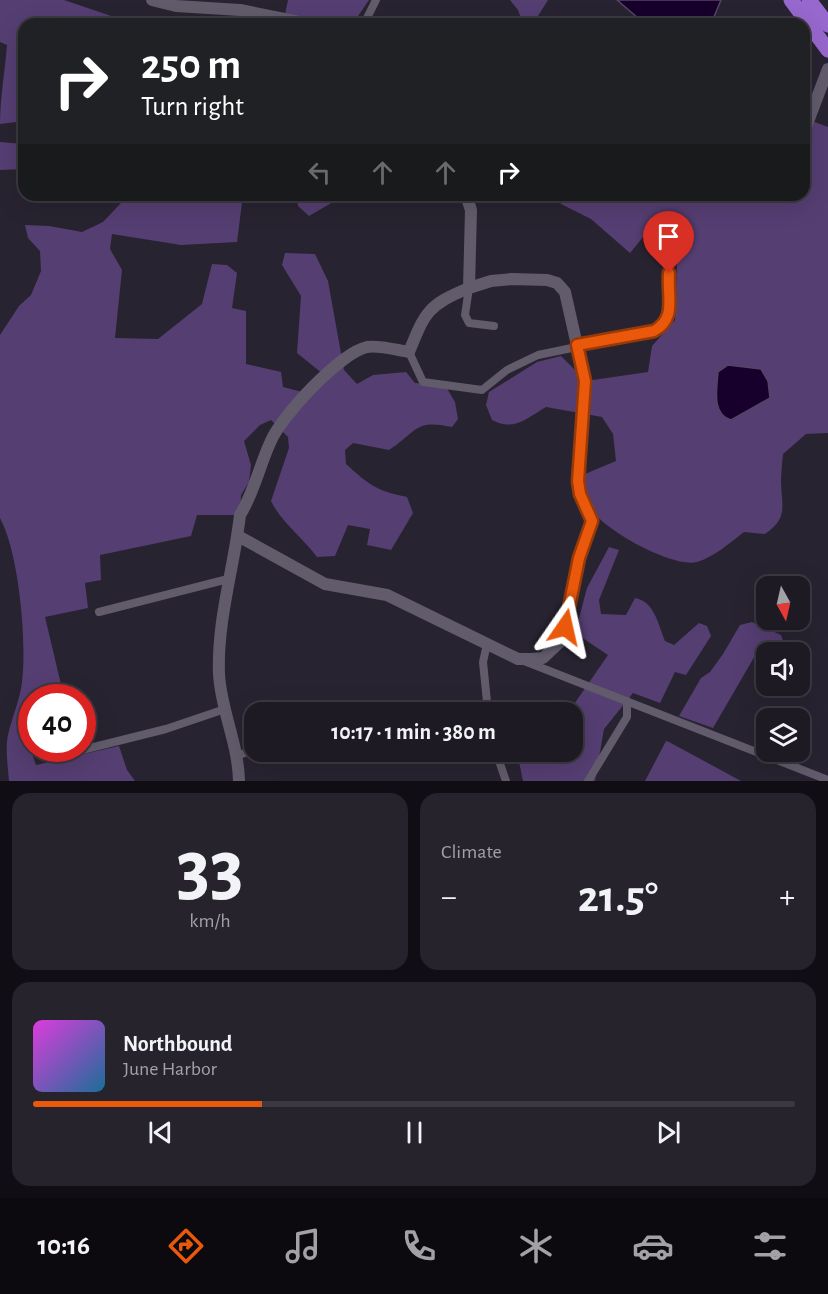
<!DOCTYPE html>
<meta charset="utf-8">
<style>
body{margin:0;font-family:"Alegreya Sans",sans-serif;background:#26232c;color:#f1f3f6;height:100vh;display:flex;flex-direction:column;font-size:22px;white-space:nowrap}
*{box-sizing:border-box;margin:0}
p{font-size:20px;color:#a1a1a6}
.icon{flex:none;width:33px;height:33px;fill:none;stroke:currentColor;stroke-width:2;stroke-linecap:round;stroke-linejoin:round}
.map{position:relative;height:781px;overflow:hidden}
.side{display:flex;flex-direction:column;gap:12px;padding:12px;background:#100e14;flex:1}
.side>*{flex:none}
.top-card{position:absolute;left:18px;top:18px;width:792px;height:183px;border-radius:18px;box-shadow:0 6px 24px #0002,0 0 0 2px #3c3841;background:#202124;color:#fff;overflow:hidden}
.needle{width:39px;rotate:172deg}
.buttons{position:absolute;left:756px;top:576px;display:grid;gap:12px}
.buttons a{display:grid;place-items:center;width:54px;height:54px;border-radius:12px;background:#1e1a24;box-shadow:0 6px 24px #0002,0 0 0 2px #3c3841;font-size:30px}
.speed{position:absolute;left:18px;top:684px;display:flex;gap:12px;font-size:30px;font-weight:700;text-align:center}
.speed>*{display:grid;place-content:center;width:78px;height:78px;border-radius:50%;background:#1e1a24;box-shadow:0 6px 24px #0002,0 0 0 2px #3c3841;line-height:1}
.speed .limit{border:9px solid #d22;background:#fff;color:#111}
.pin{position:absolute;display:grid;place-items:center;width:51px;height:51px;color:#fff;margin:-62px -26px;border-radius:50% 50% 50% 0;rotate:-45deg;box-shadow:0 0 6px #0007}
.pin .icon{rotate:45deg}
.me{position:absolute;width:66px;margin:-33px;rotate:11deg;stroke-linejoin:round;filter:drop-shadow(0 0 4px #0008)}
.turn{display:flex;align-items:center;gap:21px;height:126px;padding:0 24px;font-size:27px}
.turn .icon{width:78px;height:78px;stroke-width:2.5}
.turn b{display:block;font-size:42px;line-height:51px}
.lanes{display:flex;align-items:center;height:57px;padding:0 24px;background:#0003;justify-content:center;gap:30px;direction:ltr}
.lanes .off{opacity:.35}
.big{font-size:45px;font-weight:700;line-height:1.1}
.side .card{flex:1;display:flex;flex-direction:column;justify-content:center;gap:9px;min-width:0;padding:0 21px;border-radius:18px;background:#26232c}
.side .dial{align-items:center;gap:0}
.dial b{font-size:78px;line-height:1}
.song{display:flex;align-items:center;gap:18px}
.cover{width:72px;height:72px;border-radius:9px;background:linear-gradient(135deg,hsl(300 70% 55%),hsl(200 70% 35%))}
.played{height:6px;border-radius:3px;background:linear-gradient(90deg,#ea580c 30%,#3c3841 30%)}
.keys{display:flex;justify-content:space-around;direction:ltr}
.heat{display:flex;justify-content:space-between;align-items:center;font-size:33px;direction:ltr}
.side .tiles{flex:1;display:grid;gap:12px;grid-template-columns:1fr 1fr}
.card:last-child{grid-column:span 2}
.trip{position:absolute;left:244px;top:702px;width:339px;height:60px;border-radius:18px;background:#1e1a24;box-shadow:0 6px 24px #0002,0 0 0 2px #3c3841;font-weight:700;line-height:60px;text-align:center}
.menu{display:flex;height:96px;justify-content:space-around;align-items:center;background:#0c0a0e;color:#a1a1a6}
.menu .icon{width:42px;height:42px}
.menu .current{color:#ea580c}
.menu b{font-size:27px;color:#f1f3f6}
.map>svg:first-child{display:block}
.forest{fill:#553e72}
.water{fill:#17002c;stroke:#554465;stroke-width:1.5}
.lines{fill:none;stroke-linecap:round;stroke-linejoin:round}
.street{stroke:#615b6b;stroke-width:8}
.secondary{stroke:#615b6b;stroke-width:12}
.highway{stroke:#9768cd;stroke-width:15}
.route-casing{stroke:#983908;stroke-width:15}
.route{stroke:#ea580c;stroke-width:10}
</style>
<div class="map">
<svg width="828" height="781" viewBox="0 0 828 781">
<rect width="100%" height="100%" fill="#282330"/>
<path class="forest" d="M0,0H64L135,24H24V121L0,124C0,97 5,72 7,45L0,42Z
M288,0H369L354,22L283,24Z
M510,0H548L533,24H523L518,10Z
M804,118L828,127V433L806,434L783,454C782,464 781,474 781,483C782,507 788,518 765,534L744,532C731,542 714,557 697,562C672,568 604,530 591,509C584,498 582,486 585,474L616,461L613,434L602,417L546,407C527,418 514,432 492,420L486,405L489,392L537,362L561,356L586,381L648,372L652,346L675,320L678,230L648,231L630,253L591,219L561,204L559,195H804Z
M0,142L24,144V169L0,170Z
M124,195H243L237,242L181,245L112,234L110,249L122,270L115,338L158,339L202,304L212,264L227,265L237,273L232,308L246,311V364L281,372L283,387L310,394L328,378L297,353L301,296L282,265L285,253L315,254L328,281L344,370L357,384L373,375L406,372L415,383L445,385L455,402L458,419L452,427C414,419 418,431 389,450L353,443L345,450L346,464C369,485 377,491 407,497L413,513L391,550L367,545L370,529L348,525L335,556L317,557C303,538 281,522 271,501L289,448L288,437L271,420L260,425L244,441L251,465L249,482L241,495L240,515H197L191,536L100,555L101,580L85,583L88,608L45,617L64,697L32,698L31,717L21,722L36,765L119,746L127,770L135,781H9C8,767 5,749 8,735C12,717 20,700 22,682C27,642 19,553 0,518V335L19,306L31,295L41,271L40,251L28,238L25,225L49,226L82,232L103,222L121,203Z
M297,195H345L309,216L298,206Z
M609,547L619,550L599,600L601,614L626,615L635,598C655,602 658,624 665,641L674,645L699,623L707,626L711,636L686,675L675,672L660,703L633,693L604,729L595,781H523L517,752H573V712H540L541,706L570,710L608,655L575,633L587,588Z
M752,622L781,635L785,647L780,652L767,649L756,654L713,728L679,716L701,678L710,672L723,654L740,625Z
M666,741L669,742L741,781H645Z"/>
<path class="water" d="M617,0H721L711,24H645Z
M728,365L761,369L768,381L770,398L731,420C711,414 717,388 718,372Z"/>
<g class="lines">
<path class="street" d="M364,24L376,0
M469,288L465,315L469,323L494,326
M409,352L423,382L482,390L507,370L538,355L654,331C677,318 667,297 669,273
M99,612L228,579
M487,644L483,662L488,712
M524,661L828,780
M496,752L506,781
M238,755L255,750
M58,756L166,729L225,709
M588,781L627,717V701"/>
<path class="secondary" d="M152,0L176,6L240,10L309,24
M804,132L828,69
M238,536L325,584L387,595L518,659H531L543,658L560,642L579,558L592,521L580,494L578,481L585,381L565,292L557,283L547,280L512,279L491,281L469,288
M239,781C238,742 221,711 219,674C217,620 234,568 240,515C254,493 259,467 270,443C280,417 340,353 367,347C379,345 396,350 409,352C425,312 428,305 469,288L471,210L466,195"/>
<path class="highway" d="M791,0L828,50
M809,0L828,25"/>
</g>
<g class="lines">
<g class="route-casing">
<path id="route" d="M565,627L579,558L592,521L580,494L578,481L585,381L577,345L654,331C677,318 667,297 669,273"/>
</g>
<use href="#route" class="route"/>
</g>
</svg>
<div class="buttons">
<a><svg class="needle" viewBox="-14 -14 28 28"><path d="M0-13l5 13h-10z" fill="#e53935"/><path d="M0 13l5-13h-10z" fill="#a1a1a6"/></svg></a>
<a><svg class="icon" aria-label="sound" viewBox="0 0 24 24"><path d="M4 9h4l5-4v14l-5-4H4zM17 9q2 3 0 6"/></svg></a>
<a><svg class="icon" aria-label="layers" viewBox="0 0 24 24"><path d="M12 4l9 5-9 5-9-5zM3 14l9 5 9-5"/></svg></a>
</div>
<div class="speed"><div class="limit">40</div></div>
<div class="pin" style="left:669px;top:273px;background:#d93025"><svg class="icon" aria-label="arrive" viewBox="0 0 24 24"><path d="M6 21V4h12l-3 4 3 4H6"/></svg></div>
<svg class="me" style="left:565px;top:627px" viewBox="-20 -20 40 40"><path d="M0-17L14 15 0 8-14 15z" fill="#ea580c" stroke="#fff" stroke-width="4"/></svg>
<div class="trip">10:17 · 1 min · 380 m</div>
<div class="top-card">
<div class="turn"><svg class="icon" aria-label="right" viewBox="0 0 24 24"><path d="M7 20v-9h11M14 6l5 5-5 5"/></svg><div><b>250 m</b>Turn right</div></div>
<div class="lanes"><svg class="icon off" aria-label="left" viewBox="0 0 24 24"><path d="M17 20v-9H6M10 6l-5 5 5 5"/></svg><svg class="icon off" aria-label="ahead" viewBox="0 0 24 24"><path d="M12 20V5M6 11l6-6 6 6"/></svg><svg class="icon off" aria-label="ahead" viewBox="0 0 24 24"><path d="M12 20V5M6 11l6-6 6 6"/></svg><svg class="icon" aria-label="right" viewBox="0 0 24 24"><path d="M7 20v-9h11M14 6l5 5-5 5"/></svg></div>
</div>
</div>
<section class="side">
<div class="tiles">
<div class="card dial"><b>33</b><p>km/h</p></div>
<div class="card"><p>Climate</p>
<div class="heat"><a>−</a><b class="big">21.5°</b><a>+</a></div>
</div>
<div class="card">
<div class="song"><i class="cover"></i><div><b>Northbound</b><p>June Harbor</p></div></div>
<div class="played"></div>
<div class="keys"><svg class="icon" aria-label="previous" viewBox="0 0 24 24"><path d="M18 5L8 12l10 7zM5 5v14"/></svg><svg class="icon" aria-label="pause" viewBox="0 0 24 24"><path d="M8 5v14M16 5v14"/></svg><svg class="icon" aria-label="next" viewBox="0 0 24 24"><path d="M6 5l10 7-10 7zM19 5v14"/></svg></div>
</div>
</div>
</section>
<nav class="menu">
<b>10:16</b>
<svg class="icon current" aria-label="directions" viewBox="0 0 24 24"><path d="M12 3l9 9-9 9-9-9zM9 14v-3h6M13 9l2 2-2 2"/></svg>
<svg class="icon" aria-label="music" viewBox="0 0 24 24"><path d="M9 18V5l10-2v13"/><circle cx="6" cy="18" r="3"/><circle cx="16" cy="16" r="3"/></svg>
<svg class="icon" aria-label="phone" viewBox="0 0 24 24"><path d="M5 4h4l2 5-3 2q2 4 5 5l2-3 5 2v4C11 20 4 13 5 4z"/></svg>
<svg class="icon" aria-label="climate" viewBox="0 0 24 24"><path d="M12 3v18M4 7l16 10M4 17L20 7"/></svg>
<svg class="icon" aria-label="car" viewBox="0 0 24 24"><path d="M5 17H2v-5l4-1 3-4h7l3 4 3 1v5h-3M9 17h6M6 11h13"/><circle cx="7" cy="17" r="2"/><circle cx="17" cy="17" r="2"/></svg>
<svg class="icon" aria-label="filters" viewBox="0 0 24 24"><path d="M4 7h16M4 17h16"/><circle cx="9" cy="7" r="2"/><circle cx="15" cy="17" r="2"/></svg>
</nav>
